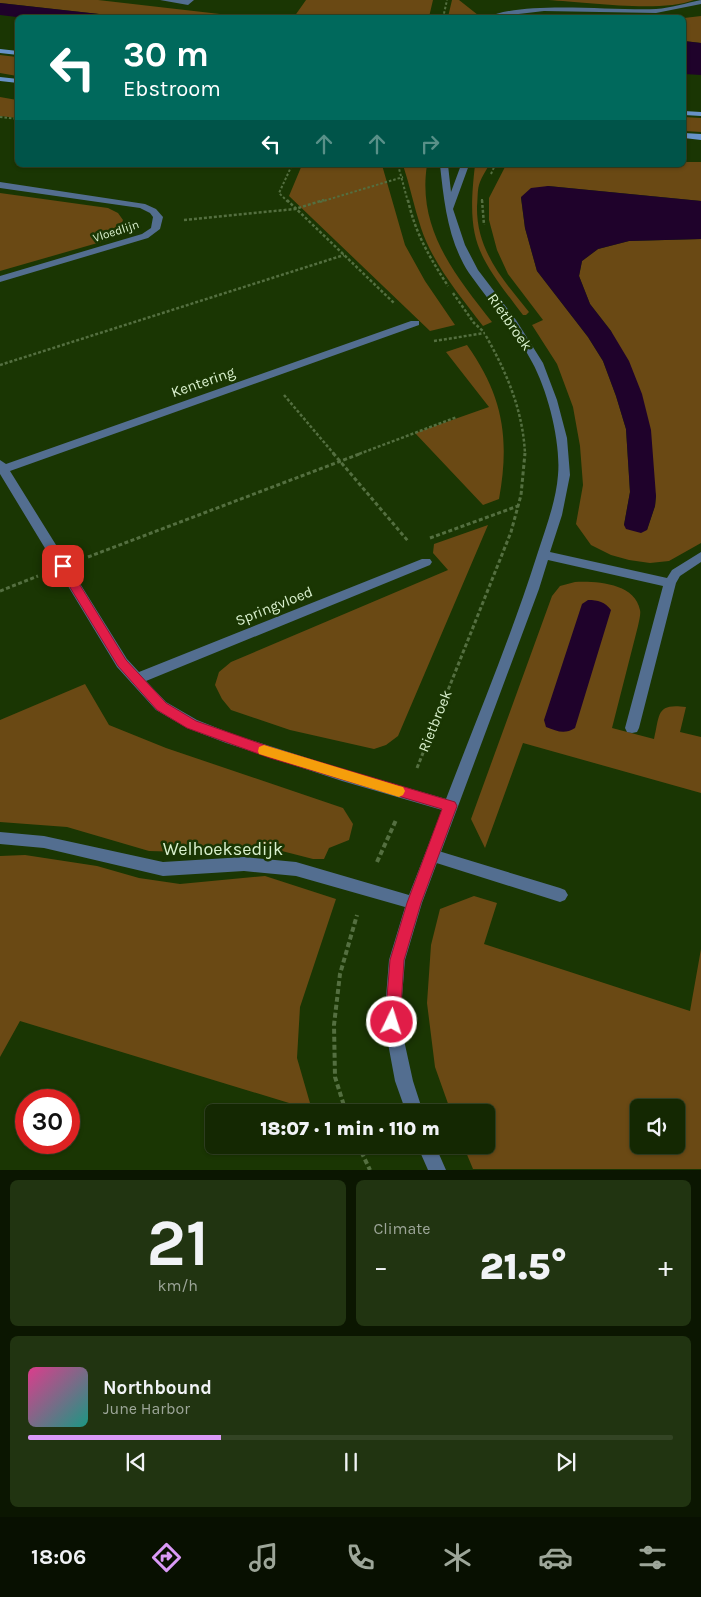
<!DOCTYPE html>
<meta charset="utf-8">
<style>
body{margin:0;font-family:Karla,sans-serif;background:#213411;color:#f1f3f6;height:100vh;display:flex;flex-direction:column;font-size:19px;white-space:nowrap}
*{box-sizing:border-box;margin:0}
p{font-size:16px;color:#9da699}
.icon{flex:none;width:28px;height:28px;fill:none;stroke:currentColor;stroke-width:2;stroke-linecap:round;stroke-linejoin:round}
.map{position:relative;height:1170px;overflow:hidden}
.details{display:flex;flex-direction:column;gap:10px;padding:10px;background:#0b1601;flex:1}
.details>*{flex:none}
.top-card{position:absolute;left:15px;top:15px;width:671px;height:152px;border-radius:8px;box-shadow:0 1px 4px #0004,0 0 0 1px #334424;background:#00695c;color:#fff;overflow:hidden}
.tools{position:absolute;left:630px;top:1099px;display:grid;gap:10px}
.tools a{display:grid;place-items:center;width:55px;height:55px;border-radius:8px;background:#142802;box-shadow:0 1px 4px #0004,0 0 0 1px #334424;font-size:25px}
.speed{position:absolute;left:15px;top:1089px;display:flex;gap:10px;font-size:25px;font-weight:700;text-align:center}
.speed>*{display:grid;place-content:center;width:65px;height:65px;border-radius:50%;background:#142802;box-shadow:0 1px 4px #0004,0 0 0 1px #334424;line-height:1}
.speed .limit{border:8px solid #d22;background:#fff;color:#111}
.pin{position:absolute;display:grid;place-items:center;width:42px;height:42px;color:#fff;margin:-21px;border-radius:10px;box-shadow:0 2px 8px #0006}
.me{position:absolute;width:55px;margin:-28px;rotate:4deg;stroke-linejoin:round;filter:drop-shadow(0 0 4px #0008)}
.turn{display:flex;align-items:center;gap:18px;height:105px;padding:0 25px;font-size:22px}
.turn .icon{width:65px;height:65px;stroke-width:2.5}
.turn b{display:block;font-size:35px;line-height:42px}
.lanes{display:flex;align-items:center;height:48px;padding:0 25px;background:#0003;justify-content:center;gap:25px;direction:ltr}
.lanes .off{opacity:.35}
.big{font-size:38px;font-weight:800;line-height:1.1}
.details .card{flex:1;display:flex;flex-direction:column;justify-content:center;gap:8px;min-width:0;padding:0 18px;border-radius:8px;background:#213411}
.details .dial{align-items:center;gap:0}
.dial b{font-size:65px;line-height:1}
.song{display:flex;align-items:center;gap:15px}
.cover{width:60px;height:60px;border-radius:8px;background:linear-gradient(135deg,hsl(330 70% 55%),hsl(170 70% 35%))}
.played{height:5px;border-radius:2px;background:linear-gradient(90deg,#da9af7 30%,#334424 30%)}
.keys{display:flex;justify-content:space-around;direction:ltr}
.heat{display:flex;justify-content:space-between;align-items:center;font-size:28px;direction:ltr}
.details .tiles{flex:1;display:grid;gap:10px;grid-template-columns:1fr 1fr}
.card:last-child{grid-column:span 2}
.trip{position:absolute;left:205px;top:1104px;width:290px;height:50px;border-radius:8px;background:#142802;box-shadow:0 1px 4px #0004,0 0 0 1px #334424;font-weight:800;line-height:50px;text-align:center}
.tab-bar{display:flex;height:80px;justify-content:space-around;align-items:center;background:#081001;color:#9da699}
.tab-bar .icon{width:35px;height:35px}
.tab-bar .selected{color:#da9af7}
.tab-bar b{font-size:22px;color:#f1f3f6}
.map>svg:first-child{display:block}
.green{fill:#6a4914;fill-rule:evenodd}
.water{fill:#1f022b}
.lines{fill:none;stroke-linecap:round;stroke-linejoin:round}
.path-far3{stroke:#546f40;stroke-width:2;stroke-dasharray:2.5 2;stroke-linecap:butt}
.path-far2{stroke:#546f40;stroke-width:2.5;stroke-dasharray:3 2;stroke-linecap:butt}
.path-far1{stroke:#546f40;stroke-width:3;stroke-dasharray:4 2.5;stroke-linecap:butt}
.path{stroke:#546f40;stroke-width:4;stroke-dasharray:5 3;stroke-linecap:butt}
.lane{fill:#536e90;fill-rule:evenodd}
.street{fill:#536e90;fill-rule:evenodd}
.secondary{fill:#6792c8;fill-rule:evenodd}
.route{fill:#e11d48;stroke:#92132f}
.slow{fill:#f59e0b}
.labels{text-anchor:middle;stroke-width:5;stroke-linejoin:round;paint-order:stroke}
.far-street-label{font-size:12px;fill:#d9f0cd;stroke:#1a3603}
.street-label{font-size:15px;fill:#d9f0cd;stroke:#1a3603}
.near-street-label{font-size:18px;fill:#d9f0cd;stroke:#1a3603}
</style>
<div class="map">
<svg width="701" height="1170" viewBox="0 0 701 1170">
<rect width="100%" height="100%" fill="#1a3603"/>
<path class="green" d="M0,0H98L246,17H126L0,3Z
M306,0H433L429,17H294Z
M452,0H459L478,15L477,17H448Z
M548,0H694C661,13 585,2 548,0Z
M701,16V43L684,41V18Z
M0,55L17,57V76L0,73Z
M0,97L17,100V118L0,116Z
M684,117L701,118V132L684,131Z
M684,162H701V201L548,186L521,198L525,228L537,271L588,337L603,361L616,396L626,429L630,492L624,525L647,530L655,506L656,496L611,331L590,304L579,276L582,261L598,249L629,241L701,239V543L669,561L650,563L629,560L611,555L591,545L576,524L583,485L580,446L573,407L557,364L532,325L543,320L508,274L497,250L489,220V198L506,165H684Z
M302,165H382L405,245L425,281L455,325L430,331L289,196Z
M403,165H427C417,229 455,275 492,322L483,326C460,296 433,264 421,228C414,207 410,186 403,165Z
M475,165H489C486,171 482,176 480,182C477,189 478,198 477,206C476,250 503,280 529,312L526,315H523C477,255 466,242 475,165Z
M0,193L108,208L118,213L123,220L118,232L108,240L0,271Z
M467,345C503,396 510,438 499,499L483,505L415,433L489,407L446,352Z
M488,525L398,736L386,745L374,749L290,730L231,710L222,699L215,685L219,672L231,662L448,570L433,553L434,544Z
M575,582C596,581 635,583 640,610C641,614 639,621 638,626L612,728L654,739C660,714 656,703 686,707L680,732L701,737V793L523,743L485,848L471,819L552,596L560,586Z
M85,684L109,725L166,748L343,808L353,824L349,840L329,848L324,859H313L274,849L185,852L149,851L67,827L0,822V720Z
M25,855L97,866L139,878L180,884L265,876L336,899L300,1007L297,1058L312,1110L20,1021L0,1057V856Z
M474,896L497,903L484,944L690,1011L701,949V1169H473L463,1145H486V1112H451L435,1067L427,1003L431,945L440,909ZM639,1108H676V1145H639Z"/>
<path class="water" d="M0,3L126,17L25,18L0,15Z
M684,41L701,43V75L684,74Z
M548,186L701,201V239L629,241L598,249L582,261L579,276L590,304L611,331L629,361L642,394L651,430L656,496L655,506L647,530L641,533L626,529L624,525L630,492L626,429L616,396L603,361L588,337L537,271L525,228L521,197L531,188Z
M588,600C598,600 605,602 611,610L575,728C564,735 557,731 546,727L544,720L582,604Z"/>
<g class="lines">
<path class="path-far3" d="M443,18L447,0
M0,117L18,119
M398,165L408,202
M491,174L495,165
M482,199V202
M288,202L279,193L292,165
M320,202L403,177"/>
<path class="path-far2" d="M287,200L395,304
M408,200C415,233 430,258 448,286
M482,200L484,225
M184,220L295,209L324,200
M453,293L474,323L483,331
M486,336C507,373 523,411 525,454
M434,341L485,333
M0,365L344,255
M284,395L334,454
M359,454L457,417"/>
<path class="path-far1" d="M333,453L408,541
M430,538L518,506
M88,557L362,453
M0,591L38,576
M417,768L511,532L521,495L525,453"/>
<path class="path" d="M377,862L396,820
M346,1112L335,1077L334,1025L340,974L357,915
M358,1145L370,1170"/>
<path class="lane" d="M160,0H194L188,5Z
M432,849L560,888L565,890L568,895L565,900L560,902L427,860L425,855L427,850Z"/>
<path class="street" d="M701,0V4L656,13L544,11L486,18C521,0 612,11 656,9C671,8 686,3 701,0Z
M440,165H448L451,192L461,165H469L453,209L465,245L478,270L516,320L543,363L557,400L567,438L570,475L562,515L550,552L667,578L672,570L701,552V562L680,576L676,583L639,728L637,732L632,733L627,732L625,728L663,586L548,560L539,589L422,903L405,960L400,1022L413,1081L423,1112H406L395,1081L384,1022L389,960L405,907L296,876L244,871L163,876L44,848L0,844V832L44,836L163,862L244,857L296,862L409,895L442,810L342,781L226,743L187,728L156,710L117,667L0,474V460L6,464L411,321H419V325L10,471L127,659L139,672L422,559H430L432,562L430,565L146,681L166,702L197,720L235,735L342,769L446,799C477,718 511,637 537,555C545,530 556,502 558,475C561,443 548,391 532,362C515,330 490,303 469,273C448,241 444,202 440,165Z
M0,182L145,204L156,209L163,217L160,229L148,238L0,282V276L142,234L151,228L153,217L150,213L140,208L0,188Z
M417,1145H435L446,1170H428Z"/>
<path class="secondary" d="M0,49L18,51V55L0,53Z
M0,77L18,79V83L0,81Z
M684,111L701,112V116L684,115Z
M684,133L701,134V140L684,138Z"/>
</g>
<path class="route" d="M63,562L67,564L126,660L166,703L196,721L276,749L455,802L457,806L421,903L404,960L400,1022L397,1027L392,1029L387,1027L385,1022L390,960L407,903L442,809L270,758L187,728L157,710L118,666L57,566Z"/>
<path class="slow" d="M264,745L399,786L403,787L405,791L403,795L399,797L259,754L258,751L259,747Z"/>
<g class="labels">
<g class="far-street-label">
<text transform="translate(116 231) rotate(-18)" y="4">Vloedlijn</text>
</g>
<g class="street-label">
<text transform="translate(510 322) rotate(55)" y="5">Rietbroek</text>
<text transform="translate(203 382) rotate(-19)" y="5">Kentering</text>
<text transform="translate(274 606) rotate(-22)" y="5">Springvloed</text>
<text transform="translate(435 721) rotate(-68)" y="5">Rietbroek</text>
</g>
<g class="near-street-label">
<text x="223" y="855">Welhoeksedijk</text>
</g>
</g>
</svg>
<div class="tools">
<a><svg class="icon" aria-label="sound" viewBox="0 0 24 24"><path d="M4 9h4l5-4v14l-5-4H4zM17 9q2 3 0 6"/></svg></a>
</div>
<div class="speed"><div class="limit">30</div></div>
<div class="pin" style="left:63px;top:566px;background:#d93025"><svg class="icon" aria-label="arrive" viewBox="0 0 24 24"><path d="M6 21V4h12l-3 4 3 4H6"/></svg></div>
<svg class="me" style="left:392px;top:1022px" viewBox="-20 -20 40 40"><circle r="17" fill="#e11d48" stroke="#fff" stroke-width="3"/><path d="M0-11L8 9 0 5-8 9z" fill="#fff"/></svg>
<div class="trip">18:07 · 1 min · 110 m</div>
<div class="top-card">
<div class="turn"><svg class="icon" aria-label="left" viewBox="0 0 24 24"><path d="M17 20v-9H6M10 6l-5 5 5 5"/></svg><div><b>30 m</b>Ebstroom</div></div>
<div class="lanes"><svg class="icon" aria-label="left" viewBox="0 0 24 24"><path d="M17 20v-9H6M10 6l-5 5 5 5"/></svg><svg class="icon off" aria-label="ahead" viewBox="0 0 24 24"><path d="M12 20V5M6 11l6-6 6 6"/></svg><svg class="icon off" aria-label="ahead" viewBox="0 0 24 24"><path d="M12 20V5M6 11l6-6 6 6"/></svg><svg class="icon off" aria-label="right" viewBox="0 0 24 24"><path d="M7 20v-9h11M14 6l5 5-5 5"/></svg></div>
</div>
</div>
<section class="details">
<div class="tiles">
<div class="card dial"><b>21</b><p>km/h</p></div>
<div class="card"><p>Climate</p>
<div class="heat"><a>−</a><b class="big">21.5°</b><a>+</a></div>
</div>
<div class="card">
<div class="song"><i class="cover"></i><div><b>Northbound</b><p>June Harbor</p></div></div>
<div class="played"></div>
<div class="keys"><svg class="icon" aria-label="previous" viewBox="0 0 24 24"><path d="M18 5L8 12l10 7zM5 5v14"/></svg><svg class="icon" aria-label="pause" viewBox="0 0 24 24"><path d="M8 5v14M16 5v14"/></svg><svg class="icon" aria-label="next" viewBox="0 0 24 24"><path d="M6 5l10 7-10 7zM19 5v14"/></svg></div>
</div>
</div>
</section>
<nav class="tab-bar">
<b>18:06</b>
<svg class="icon selected" aria-label="directions" viewBox="0 0 24 24"><path d="M12 3l9 9-9 9-9-9zM9 14v-3h6M13 9l2 2-2 2"/></svg>
<svg class="icon" aria-label="music" viewBox="0 0 24 24"><path d="M9 18V5l10-2v13"/><circle cx="6" cy="18" r="3"/><circle cx="16" cy="16" r="3"/></svg>
<svg class="icon" aria-label="phone" viewBox="0 0 24 24"><path d="M5 4h4l2 5-3 2q2 4 5 5l2-3 5 2v4C11 20 4 13 5 4z"/></svg>
<svg class="icon" aria-label="climate" viewBox="0 0 24 24"><path d="M12 3v18M4 7l16 10M4 17L20 7"/></svg>
<svg class="icon" aria-label="car" viewBox="0 0 24 24"><path d="M5 17H2v-5l4-1 3-4h7l3 4 3 1v5h-3M9 17h6M6 11h13"/><circle cx="7" cy="17" r="2"/><circle cx="17" cy="17" r="2"/></svg>
<svg class="icon" aria-label="filters" viewBox="0 0 24 24"><path d="M4 7h16M4 17h16"/><circle cx="9" cy="7" r="2"/><circle cx="15" cy="17" r="2"/></svg>
</nav>
